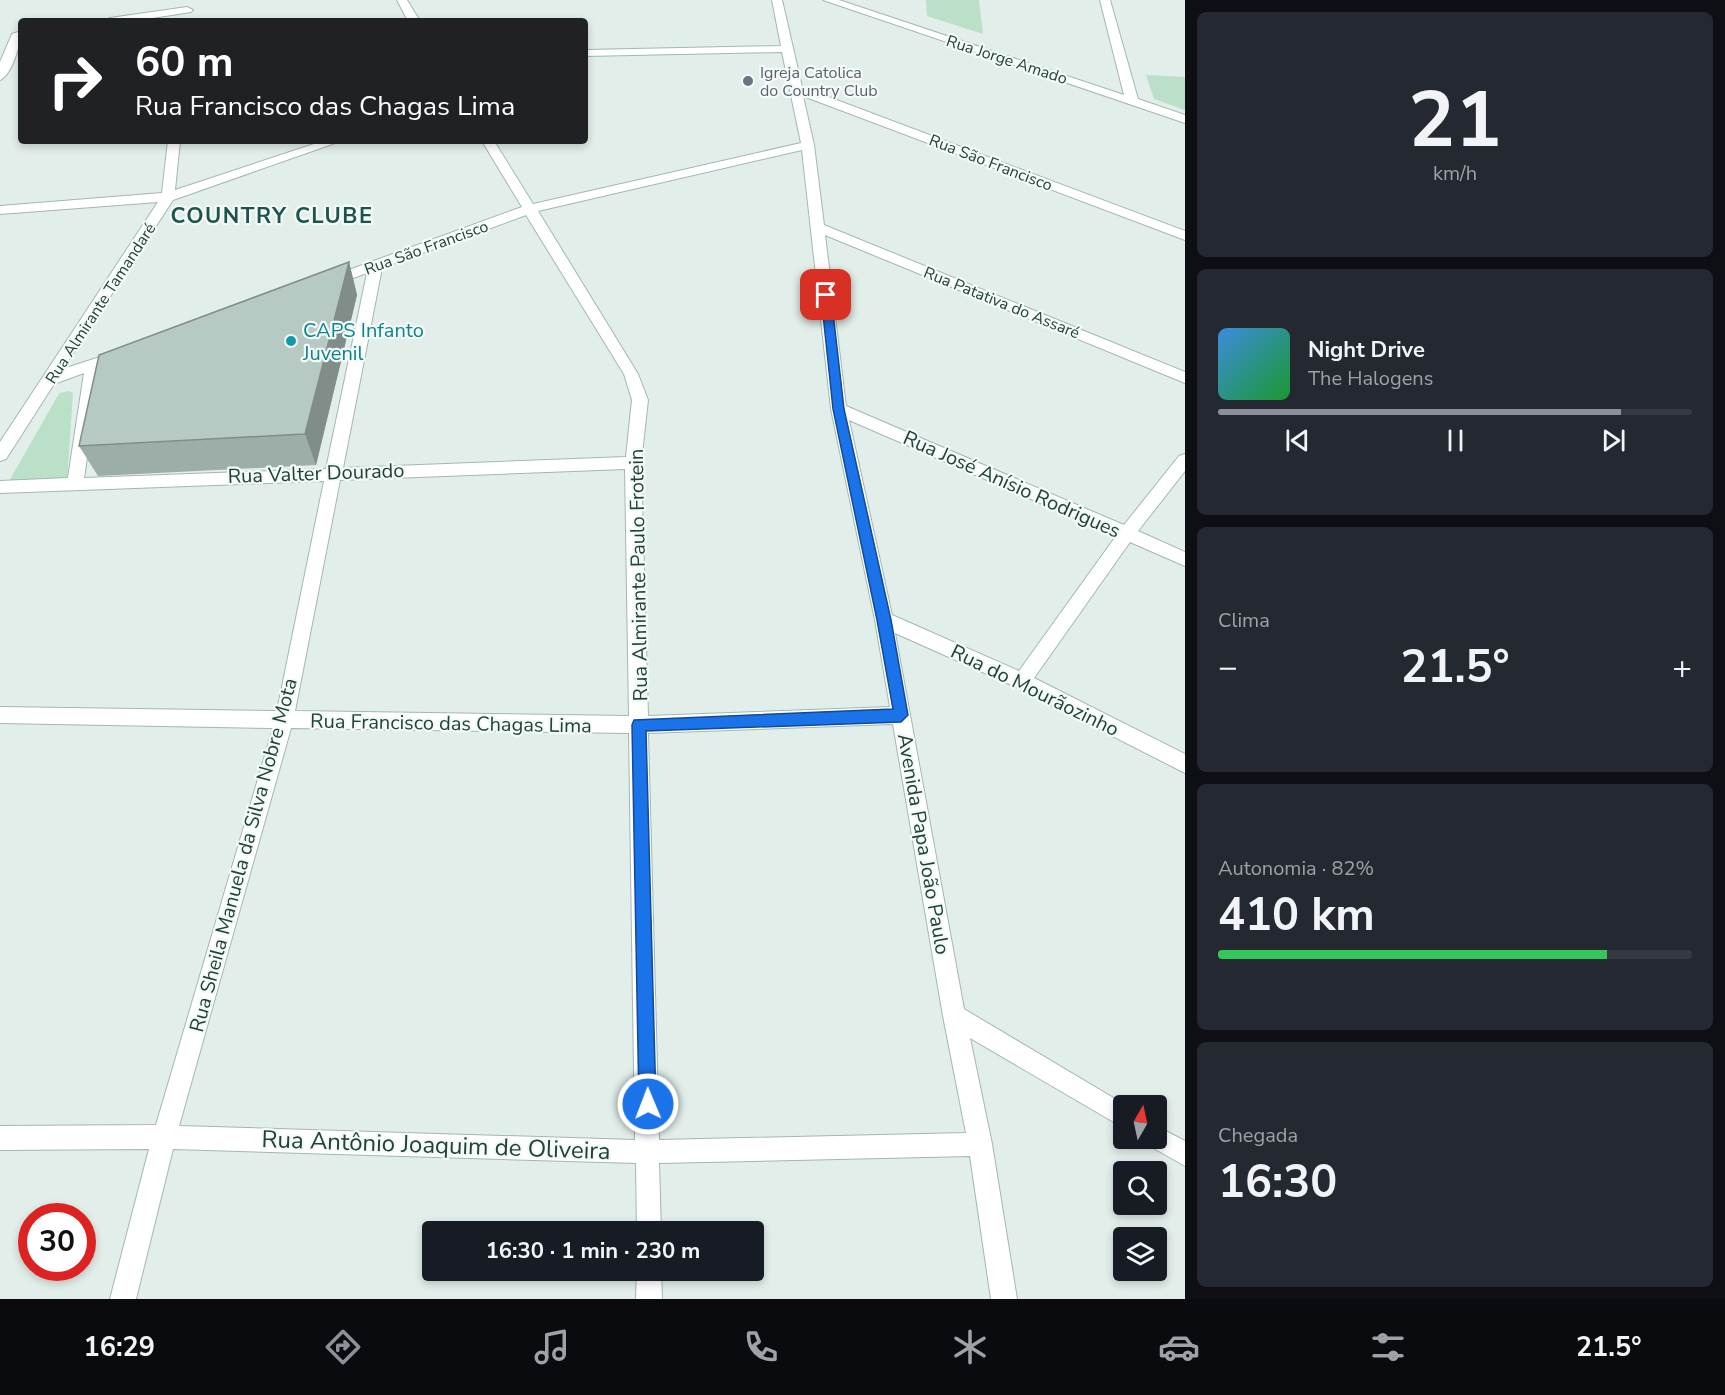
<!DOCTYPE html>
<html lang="pt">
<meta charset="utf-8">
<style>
body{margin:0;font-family:"Nunito Sans",sans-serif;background:#242831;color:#f1f3f6;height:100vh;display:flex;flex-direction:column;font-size:22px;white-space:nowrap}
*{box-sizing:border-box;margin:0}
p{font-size:20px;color:#9ea1a6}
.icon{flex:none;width:33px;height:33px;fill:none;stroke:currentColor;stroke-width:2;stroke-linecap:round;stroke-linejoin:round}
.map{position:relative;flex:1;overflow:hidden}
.panel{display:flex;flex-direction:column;gap:12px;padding:12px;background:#0d0f14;width:540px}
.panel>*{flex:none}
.top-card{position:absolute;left:18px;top:18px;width:570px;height:126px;border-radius:6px;box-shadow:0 3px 9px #0003;background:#202124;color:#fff;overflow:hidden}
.needle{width:39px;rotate:9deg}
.buttons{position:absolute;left:1113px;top:1095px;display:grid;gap:12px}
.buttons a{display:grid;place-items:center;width:54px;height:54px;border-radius:6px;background:#171b24;box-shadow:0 3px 9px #0003;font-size:30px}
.speed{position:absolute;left:18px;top:1203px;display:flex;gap:12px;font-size:30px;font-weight:700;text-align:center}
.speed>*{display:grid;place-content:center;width:78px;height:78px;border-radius:50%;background:#171b24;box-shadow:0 3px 9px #0003;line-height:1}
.speed .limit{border:9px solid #d22;background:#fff;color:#111}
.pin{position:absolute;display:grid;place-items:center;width:51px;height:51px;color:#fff;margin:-26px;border-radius:12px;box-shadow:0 3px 9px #0006}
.me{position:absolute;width:66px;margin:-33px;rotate:359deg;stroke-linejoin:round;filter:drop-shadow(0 0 4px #0008)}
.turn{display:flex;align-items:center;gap:21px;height:126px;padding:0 18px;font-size:27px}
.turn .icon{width:78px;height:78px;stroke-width:2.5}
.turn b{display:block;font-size:42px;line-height:51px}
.big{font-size:45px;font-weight:700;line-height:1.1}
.panel .widget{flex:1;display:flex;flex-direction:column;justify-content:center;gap:9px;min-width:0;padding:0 21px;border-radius:9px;background:#242831}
.panel .dial{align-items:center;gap:0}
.dial b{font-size:78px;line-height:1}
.song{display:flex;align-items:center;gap:18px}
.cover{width:72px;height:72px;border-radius:9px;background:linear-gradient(135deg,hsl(210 70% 55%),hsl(130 70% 35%))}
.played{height:6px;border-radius:3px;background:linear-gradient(90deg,#8c9099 85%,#363941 85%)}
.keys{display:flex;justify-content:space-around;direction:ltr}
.heat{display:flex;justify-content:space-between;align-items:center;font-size:33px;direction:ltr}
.charge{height:9px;border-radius:4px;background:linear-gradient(90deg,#34c759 82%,#363941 0)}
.trip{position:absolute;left:422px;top:1221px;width:342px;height:60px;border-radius:6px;background:#171b24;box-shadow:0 3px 9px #0003;font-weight:700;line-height:60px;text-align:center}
.tabs{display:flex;height:96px;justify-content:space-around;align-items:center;background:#090b0e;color:#9ea1a6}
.tabs .icon{width:42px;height:42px}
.tabs .current{color:#8c9099}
.tabs b{font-size:27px;color:#f1f3f6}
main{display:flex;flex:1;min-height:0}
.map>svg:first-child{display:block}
.green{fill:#bae0c8}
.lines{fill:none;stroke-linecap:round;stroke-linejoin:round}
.minor-casing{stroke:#a4b7b2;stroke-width:2}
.minor{fill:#fff;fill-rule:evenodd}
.wall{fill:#9dada8}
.shaded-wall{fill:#808d88}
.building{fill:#b7c9c3;stroke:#808d88;stroke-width:1.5}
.route{fill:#1a73e8;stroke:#114b97;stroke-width:1.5}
.worship-dot{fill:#6b7280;stroke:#f3faf7;stroke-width:2}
.culture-dot{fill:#0f9aa8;stroke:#f3faf7;stroke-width:2}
.labels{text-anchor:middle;stroke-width:4.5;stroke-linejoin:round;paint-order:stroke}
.far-street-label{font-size:16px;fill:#21413b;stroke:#f3faf7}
.far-worship-label{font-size:16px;fill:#5b616d;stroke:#f3faf7;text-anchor:start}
.culture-label{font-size:20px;fill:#0d838f;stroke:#f3faf7;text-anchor:start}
.street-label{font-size:20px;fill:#21413b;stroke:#f3faf7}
.far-district-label{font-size:22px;font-weight:bold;letter-spacing:1.5px;fill:#1b544c;stroke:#f3faf7}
.near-street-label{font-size:24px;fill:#21413b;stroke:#f3faf7}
</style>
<main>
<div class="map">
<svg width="1185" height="1299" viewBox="0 0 1185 1299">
<rect width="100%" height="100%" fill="#e2eeea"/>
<path class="green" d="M926,0H979L983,34L927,16Z
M1146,75L1185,77V110L1154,99Z
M69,391L73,393L67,480L8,483L57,397L60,393Z"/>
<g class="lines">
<g class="minor-casing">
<path id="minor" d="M397,0H407L420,21H408Z
M772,0H782L802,87L1185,231V240L803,96L814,145L824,225L1185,372V383L825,235L846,406L1124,525L1179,456L1185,454V471L1138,531L1185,552V566L1130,542L1034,678L1185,754V773L1016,687L895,633L964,1009L1127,1106H1124V1128L970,1038L992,1144L1017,1299H991L970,1156L659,1163L661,1232H637L636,1163L173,1149L136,1299H110L149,1149L0,1150V1126L156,1125L273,728L0,723V707L277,711L324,481L0,493V481L68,478L84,373L54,384L6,459L0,461V442L158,202L0,214V206L162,193L168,141H180L175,190L323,141H341L173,200L63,369L118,351L125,356L123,360L100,368L84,478L326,469L367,273L329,287L324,285V279L522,207L482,141H494L533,204L801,143L782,52L585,56V50L781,46ZM802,150L831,409L875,620L890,707L648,716L641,463L648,400L638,374L538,211ZM526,215L624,374L632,400L626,457L343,468L382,268ZM849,420L1116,536L1019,671L892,615ZM625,469L629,716L295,711L340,480ZM893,724L943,1016L966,1133L659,1140L648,733ZM291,728L629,733L635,1140L179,1126Z
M823,0H839L1124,95L1100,0H1110L1138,99L1185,115V123Z
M187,7L193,10L191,12L133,21H104L110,18Z
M21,31C21,43 12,75 0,80V62L12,34Z
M1156,1126L1185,1141V1166L1148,1145L1145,1138H1156Z
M637,1270H661L662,1299H636Z"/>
</g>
<use href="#minor" class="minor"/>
</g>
<path class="wall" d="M349,262L357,295L316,465L98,476L79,446Z"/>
<path class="shaded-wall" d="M349,262L357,295L316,465L305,434Z"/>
<path class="building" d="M349,262L305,434L79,446L99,355Z"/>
<path class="route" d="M826,291L831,295L844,409L891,620L908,715L901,722L646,731L656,1104L654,1110L648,1113L642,1110L639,1104L632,725L634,720L893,709L877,620L833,409L821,295Z"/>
<circle class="worship-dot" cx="748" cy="81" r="6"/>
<circle class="culture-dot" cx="291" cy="341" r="6"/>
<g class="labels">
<g class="far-street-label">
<text transform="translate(1007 59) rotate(18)" y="6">Rua Jorge Amado</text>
<text transform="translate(991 162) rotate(21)" y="6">Rua São Francisco</text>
<text transform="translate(426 247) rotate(-20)" y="6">Rua São Francisco</text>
<text transform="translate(1002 302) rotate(22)" y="6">Rua Patativa do Assaré</text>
<text transform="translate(100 303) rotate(-57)" y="6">Rua Almirante Tamandaré</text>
</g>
<g class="far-worship-label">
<text x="760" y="78">Igreja Catolica<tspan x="760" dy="18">do Country Club</tspan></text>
</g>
<g class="culture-label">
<text x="303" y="337">CAPS Infanto<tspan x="303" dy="23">Juvenil</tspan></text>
</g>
<g class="street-label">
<text transform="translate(316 473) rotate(-2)" y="7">Rua Valter Dourado</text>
<text transform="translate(1012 484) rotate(24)" y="7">Rua José Anísio Rodrigues</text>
<text transform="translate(638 575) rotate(-91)" y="7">Rua Almirante Paulo Frotein</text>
<text transform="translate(1035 690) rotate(26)" y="7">Rua do Mourãozinho</text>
<text transform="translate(451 723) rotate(1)" y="7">Rua Francisco das Chagas Lima</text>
<text transform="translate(924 844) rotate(80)" y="7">Avenida Papa João Paulo</text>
<text transform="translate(243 855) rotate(-75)" y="7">Rua Sheila Manuela da Silva Nobre Mota</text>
</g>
<g class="far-district-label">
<text x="272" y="223">COUNTRY CLUBE</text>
</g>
<g class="near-street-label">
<text transform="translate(436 1145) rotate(2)" y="8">Rua Antônio Joaquim de Oliveira</text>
</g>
</g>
</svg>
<div class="buttons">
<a><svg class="needle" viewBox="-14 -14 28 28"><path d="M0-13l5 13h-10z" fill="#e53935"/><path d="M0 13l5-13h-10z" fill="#9ea1a6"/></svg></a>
<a><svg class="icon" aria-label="search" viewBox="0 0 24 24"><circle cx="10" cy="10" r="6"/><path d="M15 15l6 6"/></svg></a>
<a><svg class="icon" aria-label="layers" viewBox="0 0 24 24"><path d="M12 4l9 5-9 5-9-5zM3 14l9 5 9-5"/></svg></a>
</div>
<div class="speed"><div class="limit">30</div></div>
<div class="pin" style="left:826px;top:295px;background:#d93025"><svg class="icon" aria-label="arrive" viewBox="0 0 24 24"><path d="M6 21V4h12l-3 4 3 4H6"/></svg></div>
<svg class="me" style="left:648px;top:1104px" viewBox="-20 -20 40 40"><circle r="17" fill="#1a73e8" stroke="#fff" stroke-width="3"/><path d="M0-11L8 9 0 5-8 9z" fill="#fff"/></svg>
<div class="trip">16:30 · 1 min · 230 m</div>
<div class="top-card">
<div class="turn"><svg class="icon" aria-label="right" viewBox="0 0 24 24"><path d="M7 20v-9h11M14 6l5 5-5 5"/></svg><div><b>60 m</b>Rua Francisco das Chagas Lima</div></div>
</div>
</div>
<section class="panel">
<div class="widget dial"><b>21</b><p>km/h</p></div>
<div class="widget">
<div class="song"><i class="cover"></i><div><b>Night Drive</b><p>The Halogens</p></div></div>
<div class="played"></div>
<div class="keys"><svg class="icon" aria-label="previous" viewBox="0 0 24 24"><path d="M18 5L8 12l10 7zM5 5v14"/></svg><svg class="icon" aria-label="pause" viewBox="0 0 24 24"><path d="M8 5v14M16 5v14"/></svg><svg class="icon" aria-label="next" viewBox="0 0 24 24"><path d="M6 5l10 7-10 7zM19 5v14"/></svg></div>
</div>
<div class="widget"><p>Clima</p>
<div class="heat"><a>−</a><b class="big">21.5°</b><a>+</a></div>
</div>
<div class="widget"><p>Autonomia · 82%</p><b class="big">410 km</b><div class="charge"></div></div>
<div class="widget"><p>Chegada</p><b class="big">16:30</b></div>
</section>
</main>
<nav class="tabs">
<b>16:29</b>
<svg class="icon current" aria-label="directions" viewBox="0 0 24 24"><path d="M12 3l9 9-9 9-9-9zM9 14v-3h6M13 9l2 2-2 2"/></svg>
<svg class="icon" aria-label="music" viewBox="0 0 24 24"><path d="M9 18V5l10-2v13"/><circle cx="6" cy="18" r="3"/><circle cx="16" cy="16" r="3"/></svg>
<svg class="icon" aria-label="phone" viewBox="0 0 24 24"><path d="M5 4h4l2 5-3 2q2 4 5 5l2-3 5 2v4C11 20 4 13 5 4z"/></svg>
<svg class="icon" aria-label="climate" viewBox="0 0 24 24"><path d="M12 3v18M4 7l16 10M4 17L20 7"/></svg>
<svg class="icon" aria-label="car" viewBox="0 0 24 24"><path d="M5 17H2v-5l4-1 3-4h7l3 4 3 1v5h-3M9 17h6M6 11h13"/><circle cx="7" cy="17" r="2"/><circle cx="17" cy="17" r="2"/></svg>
<svg class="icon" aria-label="filters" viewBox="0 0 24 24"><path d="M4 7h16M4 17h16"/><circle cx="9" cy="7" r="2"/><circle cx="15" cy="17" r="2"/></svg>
<b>21.5°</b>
</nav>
